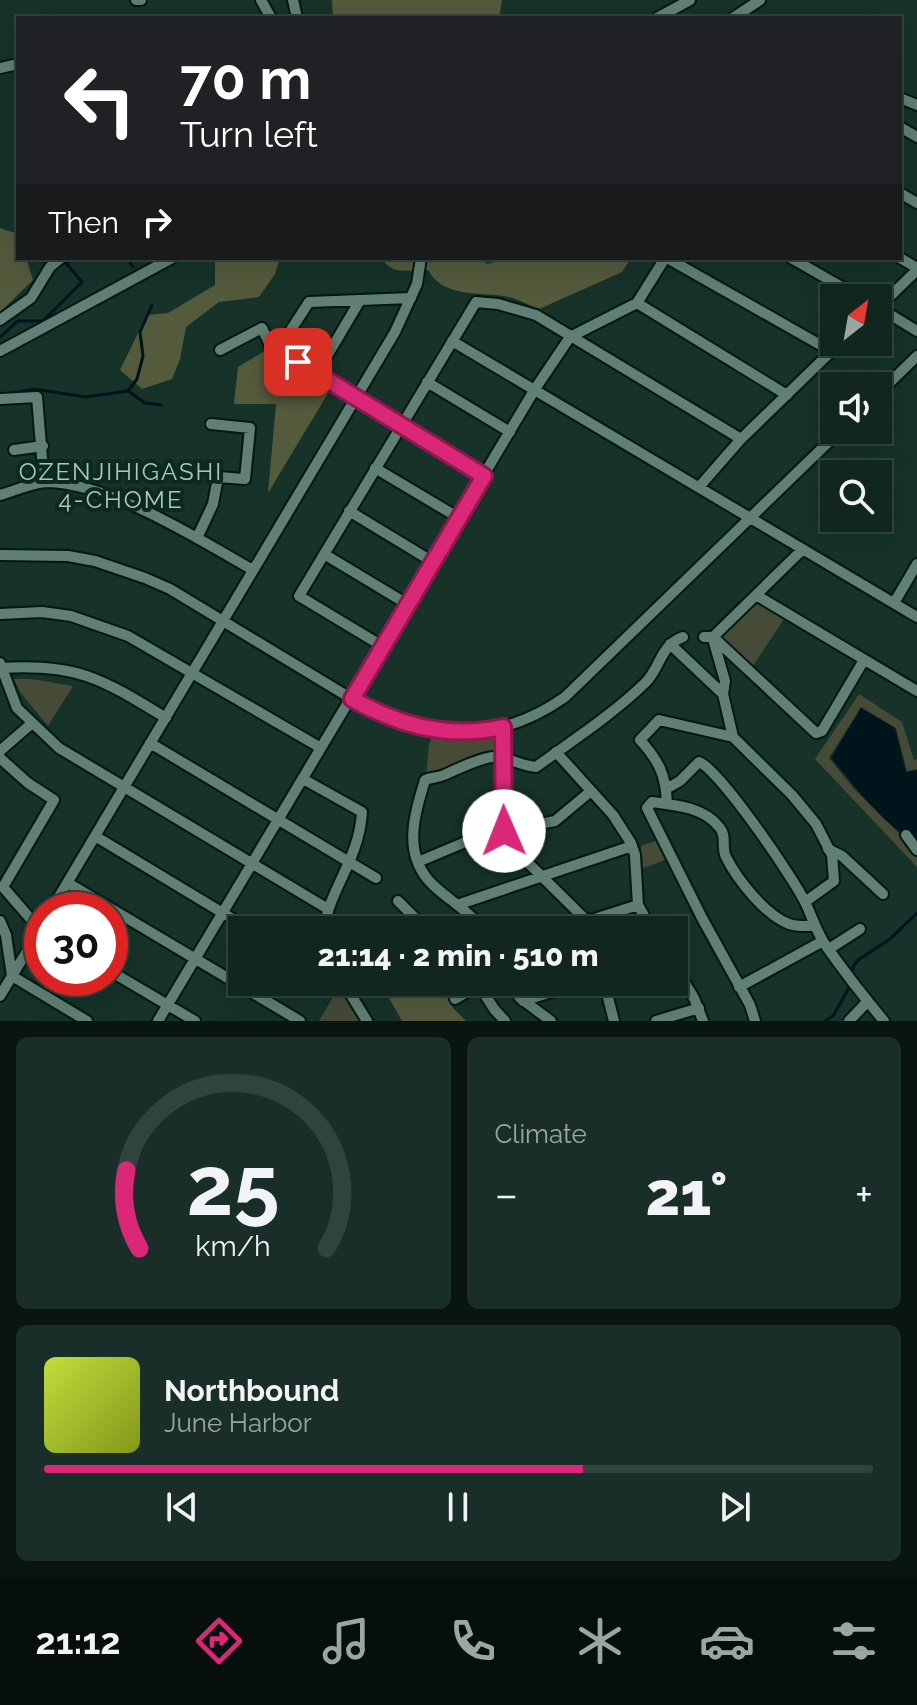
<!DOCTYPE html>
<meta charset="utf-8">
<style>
body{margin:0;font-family:Raleway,sans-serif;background:#192e28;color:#f1f3f6;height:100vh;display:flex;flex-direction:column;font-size:30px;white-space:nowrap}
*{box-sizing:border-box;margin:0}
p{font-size:26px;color:#9ca5a4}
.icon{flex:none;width:44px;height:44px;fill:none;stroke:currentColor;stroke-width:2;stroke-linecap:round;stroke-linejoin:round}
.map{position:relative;height:1021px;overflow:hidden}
.panel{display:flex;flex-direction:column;gap:16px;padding:16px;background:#091511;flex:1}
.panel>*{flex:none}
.top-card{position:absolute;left:16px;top:16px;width:886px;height:244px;border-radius:0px;box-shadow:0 8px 32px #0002,0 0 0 2px #30433d;background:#202124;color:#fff;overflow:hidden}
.needle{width:52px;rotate:31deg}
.controls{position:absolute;left:820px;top:284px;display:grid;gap:16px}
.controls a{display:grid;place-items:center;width:72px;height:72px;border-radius:0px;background:#10261f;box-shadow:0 8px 32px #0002,0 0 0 2px #30433d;font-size:40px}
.speed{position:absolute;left:24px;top:892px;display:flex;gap:16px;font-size:40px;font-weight:700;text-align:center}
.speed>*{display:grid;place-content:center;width:104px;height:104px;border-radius:50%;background:#10261f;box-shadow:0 8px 32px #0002,0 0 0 2px #30433d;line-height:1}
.speed .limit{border:12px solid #d22;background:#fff;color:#111}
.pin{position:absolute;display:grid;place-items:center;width:68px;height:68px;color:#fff;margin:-34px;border-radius:16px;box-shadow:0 4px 12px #0006}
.me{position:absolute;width:88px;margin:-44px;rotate:359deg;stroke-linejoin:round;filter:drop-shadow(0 0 6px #0008)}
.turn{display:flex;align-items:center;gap:28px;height:168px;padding:0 32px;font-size:36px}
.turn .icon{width:104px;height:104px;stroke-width:2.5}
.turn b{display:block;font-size:56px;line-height:68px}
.then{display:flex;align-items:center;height:76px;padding:0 32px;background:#0003;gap:16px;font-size:30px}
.big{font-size:60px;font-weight:800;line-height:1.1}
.panel .widget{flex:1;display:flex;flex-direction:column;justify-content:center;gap:12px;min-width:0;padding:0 28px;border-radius:12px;background:#192e28}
.panel .dial{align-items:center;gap:0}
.dial svg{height:208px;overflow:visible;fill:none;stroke:#30433d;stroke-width:7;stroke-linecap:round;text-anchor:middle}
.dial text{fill:#f1f3f6;stroke:none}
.song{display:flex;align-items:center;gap:24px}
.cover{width:96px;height:96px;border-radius:12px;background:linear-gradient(135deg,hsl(70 70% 55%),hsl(70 70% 35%))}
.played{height:8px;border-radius:4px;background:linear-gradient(90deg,#db2777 65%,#30433d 65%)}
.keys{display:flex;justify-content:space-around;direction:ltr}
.heat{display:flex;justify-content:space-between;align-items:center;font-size:44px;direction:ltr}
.panel .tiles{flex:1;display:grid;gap:16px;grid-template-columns:1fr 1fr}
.widget:last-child{grid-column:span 2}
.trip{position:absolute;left:228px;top:916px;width:460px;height:80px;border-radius:0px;background:#10261f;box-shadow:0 8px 32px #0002,0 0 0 2px #30433d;font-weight:800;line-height:80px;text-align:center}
.tabs{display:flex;height:128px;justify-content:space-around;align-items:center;background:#060f0c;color:#9ca5a4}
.tabs .icon{width:56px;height:56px}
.tabs .selected{color:#db2777}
.tabs b{font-size:36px;color:#f1f3f6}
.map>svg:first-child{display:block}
.green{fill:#464b38}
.forest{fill:#545a3c}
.water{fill:#00141c}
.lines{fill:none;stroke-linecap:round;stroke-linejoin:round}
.stream{stroke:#00141c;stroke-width:3}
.minor-casing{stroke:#001911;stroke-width:14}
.minor{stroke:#617f74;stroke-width:10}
.route-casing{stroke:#8e194d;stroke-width:20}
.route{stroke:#db2777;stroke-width:14}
.labels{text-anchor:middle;stroke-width:8;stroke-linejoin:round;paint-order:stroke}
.neighbourhood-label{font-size:24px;letter-spacing:2px;fill:#aac9bd;stroke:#0c281f}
</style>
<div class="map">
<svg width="917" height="1021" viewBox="0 0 917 1021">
<rect width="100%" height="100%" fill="#163229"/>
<path class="green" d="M758,600L786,616L751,669L717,637Z
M14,679H32L73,686L48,726L20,692Z
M859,694L902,722L914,760L917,759V769L907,771L896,728L861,707L829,758L855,790L903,837L917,855V867L815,759Z
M502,729L503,756L426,777L429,744L434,733Z
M658,840L668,859L643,868L641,846Z
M339,987L361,1021H319Z"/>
<path class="forest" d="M332,0H502L499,18H333Z
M0,228L18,234V258H26L33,280L0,312Z
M221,258H280L275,274L259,297L219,302L186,327L180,359L172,379L142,389L120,370L147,315L168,313L215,285V262Z
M382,258H475L488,264L507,258H631L622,272L539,309C528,305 515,297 503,296C476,292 443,297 428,270C410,269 392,277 382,258Z
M270,348L333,385L268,493L276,404H235L234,402L238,367Z
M380,982H439L453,1008L466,1021H402Z"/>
<path class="water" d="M861,708L895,728L906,772L917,770V842C886,829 853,784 831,758Z"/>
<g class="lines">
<path class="stream" d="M127,258L133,267
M0,337L18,321H43L82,282L66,263L74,258
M128,391L145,403L161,405
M2,395L34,389L86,397L128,391L137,379L143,356L140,332L152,305
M852,974L853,967L858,960L890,939L917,913
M825,1021L833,1016L850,986"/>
<g class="minor-casing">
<path id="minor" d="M136,0H141
M261,0L271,18
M293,0L297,18
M657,18L690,0
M733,18L760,0
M0,68L18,64
M900,98L917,105
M900,127L917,137
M900,193L917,203
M667,258L831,351
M791,258L861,298
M900,258L917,268
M411,298L309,302L278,350L484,476
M637,303L787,395
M878,307L917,331
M878,308L917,270
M0,320L31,298L50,267L61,258
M452,341L917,617
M220,350L262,328L270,345L278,350
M0,351L172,258
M317,373L359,302
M427,382L510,432
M878,394L917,356
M0,399L37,397L44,482
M14,450L43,446
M375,468L459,518
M699,487L741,439L841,342
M0,495C15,491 33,482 48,482C112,484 198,539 253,570
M349,511L433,562
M197,538L213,504L218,477L245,479L250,428L211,424
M324,554L407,604
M0,555L68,556L95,561L145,578L170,589L352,699C426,740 494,747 565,697L841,430
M756,595L917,691
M894,603L917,564
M0,614L42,612L71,616L128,636L321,748
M704,637H713L803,549
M713,637L816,733L822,731L864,660
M713,639L725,681L723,694
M670,644L723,694L733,737
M382,646L299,596L476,302L498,304L536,315L741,439
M0,663L17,708L59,748L328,909
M0,668C78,663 102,679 166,718
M503,727L504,826L506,841L588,922L590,930
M150,743L376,878
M0,751L31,724
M556,752L613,815L631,843L635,855L638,905L652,930
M0,758L28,783L54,800L3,887L42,932
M303,779L362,812C359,861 330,886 324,930
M666,789L680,781L699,762C719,769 795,880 806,904C812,917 816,930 824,943C843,970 863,996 884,1021
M667,804C666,775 659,761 640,740L659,720L733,737L792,795L816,824L832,855L834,881L805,902
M906,835L917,850
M95,836L251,930
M828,849L842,856L883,894
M418,862L482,835L555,821L591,791
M68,883L300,1021
M398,901L418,921L437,930
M460,904L632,846
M51,910L395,332L417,284L421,258
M0,921L6,935L12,976
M484,930C469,911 450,901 433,885C402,855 414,816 425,780C432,777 437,778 444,775C455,770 486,755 498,757C512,759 522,766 536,767C573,740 612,715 645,683C660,669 660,645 683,637
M560,930L638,905
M829,949L860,929
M674,965L694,998L703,1021
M110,971L195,1021
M12,976L87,1021
M343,982L367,1021
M477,982L494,1009L505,1021
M510,982L520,998L551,1021
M604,982L614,1021
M739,987L823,941
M0,996L41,928
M455,999L479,985
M523,1001L583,982
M158,1021L535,389L570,337L637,303L665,258
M656,1021L699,1008
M755,1021L750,1005L702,918L647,808L652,802C675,805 704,807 720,828C727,837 721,847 726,857C737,879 765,915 789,924C797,927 806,926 814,926
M849,1021L868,1001"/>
</g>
<use href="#minor" class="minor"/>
</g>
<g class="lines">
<g class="route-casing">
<path id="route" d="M298,362L484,476L352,699C401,726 448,739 503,727L504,831"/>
</g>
<use href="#route" class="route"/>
</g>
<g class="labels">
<g class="neighbourhood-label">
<text x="121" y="480">OZENJIHIGASHI<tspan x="121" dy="28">4-CHOME</tspan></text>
</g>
</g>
</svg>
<div class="controls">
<a><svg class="needle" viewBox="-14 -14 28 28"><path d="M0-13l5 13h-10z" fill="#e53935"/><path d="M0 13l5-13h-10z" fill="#9ca5a4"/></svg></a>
<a><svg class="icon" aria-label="sound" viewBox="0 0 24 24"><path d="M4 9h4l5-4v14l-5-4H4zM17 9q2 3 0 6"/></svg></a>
<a><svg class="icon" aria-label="search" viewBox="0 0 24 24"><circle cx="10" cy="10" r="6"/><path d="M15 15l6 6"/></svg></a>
</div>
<div class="speed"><div class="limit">30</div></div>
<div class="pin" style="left:298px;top:362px;background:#d93025"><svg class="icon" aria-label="arrive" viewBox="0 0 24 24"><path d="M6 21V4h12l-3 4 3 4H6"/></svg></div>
<svg class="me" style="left:504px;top:831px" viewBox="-20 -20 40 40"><circle r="19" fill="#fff"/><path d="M0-13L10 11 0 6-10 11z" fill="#db2777"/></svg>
<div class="trip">21:14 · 2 min · 510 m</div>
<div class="top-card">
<div class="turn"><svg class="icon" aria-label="left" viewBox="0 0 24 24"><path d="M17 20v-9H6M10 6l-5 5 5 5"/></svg><div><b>70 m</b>Turn left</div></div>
<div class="then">Then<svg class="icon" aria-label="right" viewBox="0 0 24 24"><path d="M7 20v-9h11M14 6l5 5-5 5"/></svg></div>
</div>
</div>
<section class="panel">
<div class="tiles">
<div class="widget dial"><svg viewBox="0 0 100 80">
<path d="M14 69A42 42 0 1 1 86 69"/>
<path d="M14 69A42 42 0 0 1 9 39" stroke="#db2777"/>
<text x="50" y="56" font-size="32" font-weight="700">25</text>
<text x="50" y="72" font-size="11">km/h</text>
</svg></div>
<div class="widget"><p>Climate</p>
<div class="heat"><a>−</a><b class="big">21°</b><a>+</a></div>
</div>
<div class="widget">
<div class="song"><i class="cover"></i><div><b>Northbound</b><p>June Harbor</p></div></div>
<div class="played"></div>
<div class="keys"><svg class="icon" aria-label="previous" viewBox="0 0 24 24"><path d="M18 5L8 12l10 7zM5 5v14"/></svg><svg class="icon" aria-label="pause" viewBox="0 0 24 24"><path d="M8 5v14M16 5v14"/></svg><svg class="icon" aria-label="next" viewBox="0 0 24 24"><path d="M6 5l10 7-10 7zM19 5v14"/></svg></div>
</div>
</div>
</section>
<nav class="tabs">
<b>21:12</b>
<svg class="icon selected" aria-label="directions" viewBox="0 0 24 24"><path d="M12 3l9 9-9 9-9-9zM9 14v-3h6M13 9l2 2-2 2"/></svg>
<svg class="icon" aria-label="music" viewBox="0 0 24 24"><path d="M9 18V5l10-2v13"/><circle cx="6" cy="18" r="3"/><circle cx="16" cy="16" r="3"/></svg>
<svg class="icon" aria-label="phone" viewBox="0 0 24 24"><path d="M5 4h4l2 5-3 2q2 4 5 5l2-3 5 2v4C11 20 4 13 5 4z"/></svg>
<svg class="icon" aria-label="climate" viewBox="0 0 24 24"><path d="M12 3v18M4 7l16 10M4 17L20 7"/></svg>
<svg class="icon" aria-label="car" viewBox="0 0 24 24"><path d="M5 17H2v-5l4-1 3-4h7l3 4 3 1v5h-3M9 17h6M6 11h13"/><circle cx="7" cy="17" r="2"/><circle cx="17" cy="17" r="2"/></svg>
<svg class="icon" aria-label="filters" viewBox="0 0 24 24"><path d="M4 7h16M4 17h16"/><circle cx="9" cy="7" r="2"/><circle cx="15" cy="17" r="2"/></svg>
</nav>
